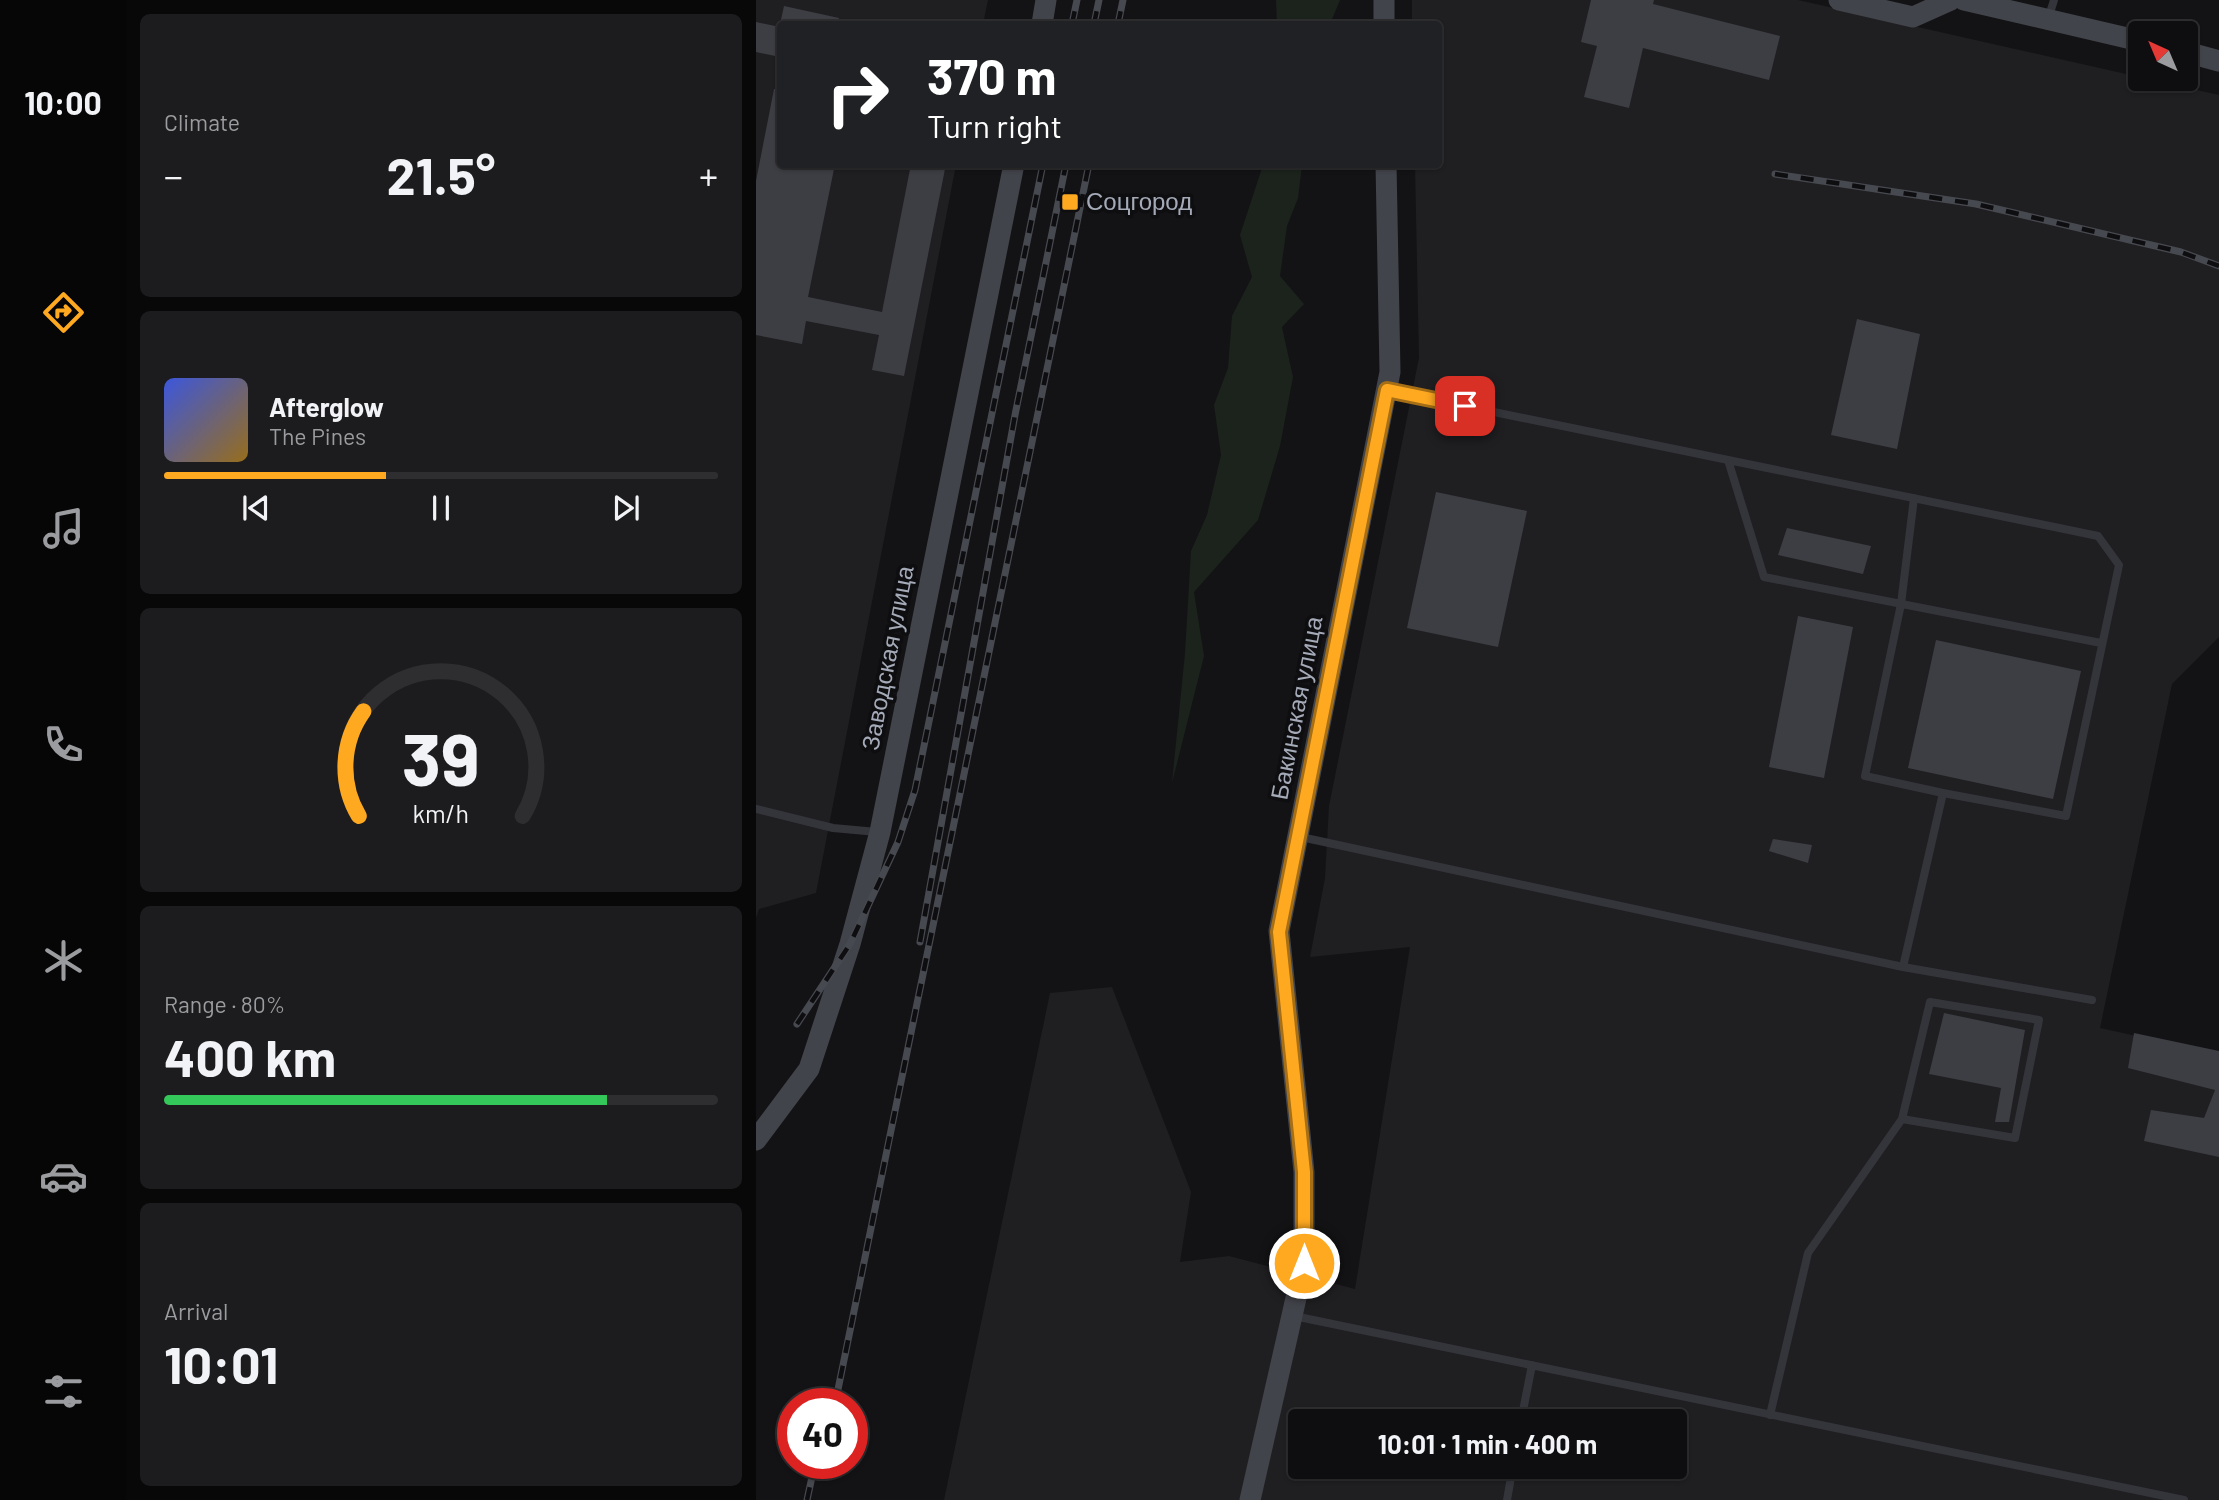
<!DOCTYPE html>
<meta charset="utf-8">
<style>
body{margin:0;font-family:Barlow,sans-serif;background:#1c1c1e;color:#f1f3f6;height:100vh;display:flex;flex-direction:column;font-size:26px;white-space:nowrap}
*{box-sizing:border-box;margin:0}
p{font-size:23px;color:#9b9c9f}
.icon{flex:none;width:38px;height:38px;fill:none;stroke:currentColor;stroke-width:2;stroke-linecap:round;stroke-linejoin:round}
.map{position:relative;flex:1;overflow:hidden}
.panel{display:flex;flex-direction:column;gap:14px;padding:14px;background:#080809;width:630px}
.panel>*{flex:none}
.guide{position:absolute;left:21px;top:21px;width:665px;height:147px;border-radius:7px;box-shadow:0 2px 5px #0004,0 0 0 2px #2e2e30;background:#202124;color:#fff;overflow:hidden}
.needle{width:46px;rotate:316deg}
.controls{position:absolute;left:1372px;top:21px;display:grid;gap:14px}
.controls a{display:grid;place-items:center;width:70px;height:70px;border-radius:7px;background:#0e0e10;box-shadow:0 2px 5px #0004,0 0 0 2px #2e2e30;font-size:35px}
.speed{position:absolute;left:21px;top:1388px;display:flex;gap:14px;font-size:35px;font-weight:700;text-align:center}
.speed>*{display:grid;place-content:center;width:91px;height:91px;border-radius:50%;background:#0e0e10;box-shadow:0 2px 5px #0004,0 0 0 2px #2e2e30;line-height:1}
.speed .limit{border:10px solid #d22;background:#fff;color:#111}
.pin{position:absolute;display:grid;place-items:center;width:60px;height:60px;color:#fff;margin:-30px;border-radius:14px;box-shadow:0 4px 10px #0006}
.me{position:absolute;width:77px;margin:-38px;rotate:0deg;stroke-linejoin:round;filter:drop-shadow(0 0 5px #0008)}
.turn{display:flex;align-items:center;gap:24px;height:147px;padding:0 35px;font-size:32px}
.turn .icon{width:91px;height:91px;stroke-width:2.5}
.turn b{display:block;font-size:49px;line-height:60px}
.big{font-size:52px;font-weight:700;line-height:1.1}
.panel .widget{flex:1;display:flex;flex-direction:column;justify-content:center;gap:10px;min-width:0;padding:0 24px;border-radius:10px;background:#1c1c1e}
.panel .dial{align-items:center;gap:0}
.dial svg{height:182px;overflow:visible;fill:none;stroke:#2e2e30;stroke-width:7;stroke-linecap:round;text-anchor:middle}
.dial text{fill:#f1f3f6;stroke:none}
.song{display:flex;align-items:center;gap:21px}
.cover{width:84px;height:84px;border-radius:10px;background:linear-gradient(135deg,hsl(230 70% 55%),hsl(40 70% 35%))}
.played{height:7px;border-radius:4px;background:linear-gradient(90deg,#ffa921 40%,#2e2e30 40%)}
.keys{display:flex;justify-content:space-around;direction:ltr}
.heat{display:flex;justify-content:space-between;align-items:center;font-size:38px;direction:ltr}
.charge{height:10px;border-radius:5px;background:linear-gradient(90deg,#34c759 80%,#2e2e30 0)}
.trip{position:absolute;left:532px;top:1409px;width:399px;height:70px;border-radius:7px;background:#0e0e10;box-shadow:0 2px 5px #0004,0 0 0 2px #2e2e30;font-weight:700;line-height:70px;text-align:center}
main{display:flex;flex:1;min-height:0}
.tabs{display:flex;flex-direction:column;width:126px;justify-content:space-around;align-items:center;background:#060606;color:#9b9c9f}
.tabs .icon{width:49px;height:49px}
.tabs .selected{color:#ffa921}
.tabs b{font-size:32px;color:#f1f3f6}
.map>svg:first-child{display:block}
.built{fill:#1f1f22;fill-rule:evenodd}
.green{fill:#1b231c}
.building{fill:#3d3e43}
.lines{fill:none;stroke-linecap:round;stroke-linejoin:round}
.lane{stroke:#34353b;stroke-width:8}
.secondary{stroke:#42444b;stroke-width:21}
.rail-casing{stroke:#474950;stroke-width:7}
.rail{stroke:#0e0e10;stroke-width:4.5;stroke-dasharray:13;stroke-linecap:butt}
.route-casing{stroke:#a66e15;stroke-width:18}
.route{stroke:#ffa921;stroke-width:12}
.poi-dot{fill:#ffa921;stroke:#0e0e10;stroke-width:2.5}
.labels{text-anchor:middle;stroke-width:7;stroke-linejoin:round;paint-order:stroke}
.poi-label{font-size:24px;fill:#a4aab7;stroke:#0e0e10;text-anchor:start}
.street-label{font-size:24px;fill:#a4aab7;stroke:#0e0e10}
</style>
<main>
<nav class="tabs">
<b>10:00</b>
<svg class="icon selected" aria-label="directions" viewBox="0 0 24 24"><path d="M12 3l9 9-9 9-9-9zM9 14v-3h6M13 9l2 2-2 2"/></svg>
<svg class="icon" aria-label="music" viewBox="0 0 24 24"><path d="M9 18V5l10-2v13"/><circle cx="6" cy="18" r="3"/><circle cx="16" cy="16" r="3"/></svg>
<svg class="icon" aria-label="phone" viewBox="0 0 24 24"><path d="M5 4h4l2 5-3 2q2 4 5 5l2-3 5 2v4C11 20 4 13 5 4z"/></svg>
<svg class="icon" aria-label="climate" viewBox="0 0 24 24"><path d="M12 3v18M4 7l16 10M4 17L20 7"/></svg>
<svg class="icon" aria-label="car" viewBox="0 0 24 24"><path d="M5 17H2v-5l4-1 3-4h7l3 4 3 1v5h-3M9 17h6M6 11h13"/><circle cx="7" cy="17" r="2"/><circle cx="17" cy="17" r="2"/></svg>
<svg class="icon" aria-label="filters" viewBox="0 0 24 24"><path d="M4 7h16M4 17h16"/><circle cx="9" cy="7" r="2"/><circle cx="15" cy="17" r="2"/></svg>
</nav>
<section class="panel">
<div class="widget"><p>Climate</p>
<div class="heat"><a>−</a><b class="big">21.5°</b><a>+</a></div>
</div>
<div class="widget">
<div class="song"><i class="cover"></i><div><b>Afterglow</b><p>The Pines</p></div></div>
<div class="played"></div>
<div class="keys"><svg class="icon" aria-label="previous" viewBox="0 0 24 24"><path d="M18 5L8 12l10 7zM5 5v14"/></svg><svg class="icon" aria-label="pause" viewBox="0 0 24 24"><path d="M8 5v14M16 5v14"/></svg><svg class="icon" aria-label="next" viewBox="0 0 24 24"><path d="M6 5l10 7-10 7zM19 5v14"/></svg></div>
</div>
<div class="widget dial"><svg viewBox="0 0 100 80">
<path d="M14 69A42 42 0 1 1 86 69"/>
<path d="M14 69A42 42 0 0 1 16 23" stroke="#ffa921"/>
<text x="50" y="56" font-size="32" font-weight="700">39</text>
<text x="50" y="72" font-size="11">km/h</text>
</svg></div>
<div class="widget"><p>Range · 80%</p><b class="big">400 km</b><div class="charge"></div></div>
<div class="widget"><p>Arrival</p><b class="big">10:01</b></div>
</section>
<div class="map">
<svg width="1463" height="1500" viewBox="0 0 1463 1500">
<rect width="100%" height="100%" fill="#131315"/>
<path class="built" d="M0,0H232L227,24H24V164L200,165L60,893L3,909L0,918Z
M656,0H1042L1463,95V637L1416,684L1344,1028L1463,1054V1500H188L294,993L356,987L435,1192L424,1262L473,1256L599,1289L654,947L554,957L569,878L573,806L663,358L659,165L682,164V24H656ZM544,1421H919V1466H544Z"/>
<path class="green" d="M520,0H584L574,24H521Z
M507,165H546L542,198L531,226L524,276L548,304L526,327L537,377L524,446L502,520L438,592L448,656L416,783L429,653L435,551L451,515L465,455L458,405L472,368L476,316L496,277L484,235Z"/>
<path class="building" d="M835,0H898L897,4L1024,36L1013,80L887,48L873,108L828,97L841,46L825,42Z
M28,6L83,18L82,24H24Z
M0,22L24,27V57L0,52Z
M18,89H24V164H79L52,297L126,312L155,164H190L148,376L116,370L123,335L50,321L46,344L0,335V181Z
M1101,319L1164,334L1141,449L1075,435Z
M680,492L771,511L742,647L651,628Z
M1031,528L1115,546L1107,574L1022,555Z
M1042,616L1097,627L1068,778L1013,767Z
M1180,640L1325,671L1297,799L1152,768Z
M1017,839L1056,845L1052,863L1013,851Z
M1188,1013L1269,1030L1253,1122H1239L1245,1088L1173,1074Z
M1378,1033L1463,1051V1157L1388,1141L1395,1110L1448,1118L1459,1090L1372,1068Z"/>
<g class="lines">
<path class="lane" d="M1292,19L1298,0
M631,390L1342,536L1363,565L1310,816L1187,793L1147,967L1336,1000
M972,460L1008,577L1345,643
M1158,498L1145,604L1109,776L1187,793
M0,809L77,828L121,832
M545,837L1147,967
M538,1316L1428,1500
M1014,1415L1052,1253L1146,1119L1174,1002L1283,1020L1259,1138L1146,1119
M765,1421L776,1365
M751,1500L757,1466"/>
<path class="secondary" d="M628,0V24
M1083,0L1157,17L1195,0
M1208,0L1384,41
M286,24L290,0
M1430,52L1463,61
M0,1140L53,1069L94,944L124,832L258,164
M494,1500L548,1263V1172L523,931L634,372L630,164"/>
<g class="rail-casing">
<path id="rail" d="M316,24L321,0
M338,24L343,0
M362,24L367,0
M1019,174L1220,204L1425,252L1463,266
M164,942L259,415L310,164
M41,1024L94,944L142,842L159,790L287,164
M79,1404L333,164
M51,1500L59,1463"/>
</g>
<use href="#rail" class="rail"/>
</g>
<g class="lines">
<g class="route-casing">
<path id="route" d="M548,1263V1172L523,932L631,390L709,406"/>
</g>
<use href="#route" class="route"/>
</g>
<rect class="poi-dot" x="305" y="193" width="18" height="18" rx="3.5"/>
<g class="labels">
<g class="poi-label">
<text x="330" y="210">Соцгород</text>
</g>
<g class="street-label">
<text transform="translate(132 658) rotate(-79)" y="8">Заводская улица</text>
<text transform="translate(541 708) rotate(-79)" y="8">Бакинская улица</text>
</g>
</g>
</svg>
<div class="controls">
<a><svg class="needle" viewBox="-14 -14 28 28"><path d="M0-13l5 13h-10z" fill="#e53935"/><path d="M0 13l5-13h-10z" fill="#9b9c9f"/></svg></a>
</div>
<div class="speed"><div class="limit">40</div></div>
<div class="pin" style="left:709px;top:406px;background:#d93025"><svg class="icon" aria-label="arrive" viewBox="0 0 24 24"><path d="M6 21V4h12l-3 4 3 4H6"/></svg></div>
<svg class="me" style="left:548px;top:1263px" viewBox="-20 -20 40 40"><circle r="17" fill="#ffa921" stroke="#fff" stroke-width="3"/><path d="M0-11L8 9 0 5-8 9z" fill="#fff"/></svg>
<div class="trip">10:01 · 1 min · 400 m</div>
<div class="guide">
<div class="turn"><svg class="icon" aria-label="right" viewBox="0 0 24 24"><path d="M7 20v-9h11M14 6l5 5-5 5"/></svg><div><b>370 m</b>Turn right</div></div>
</div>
</div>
</main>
